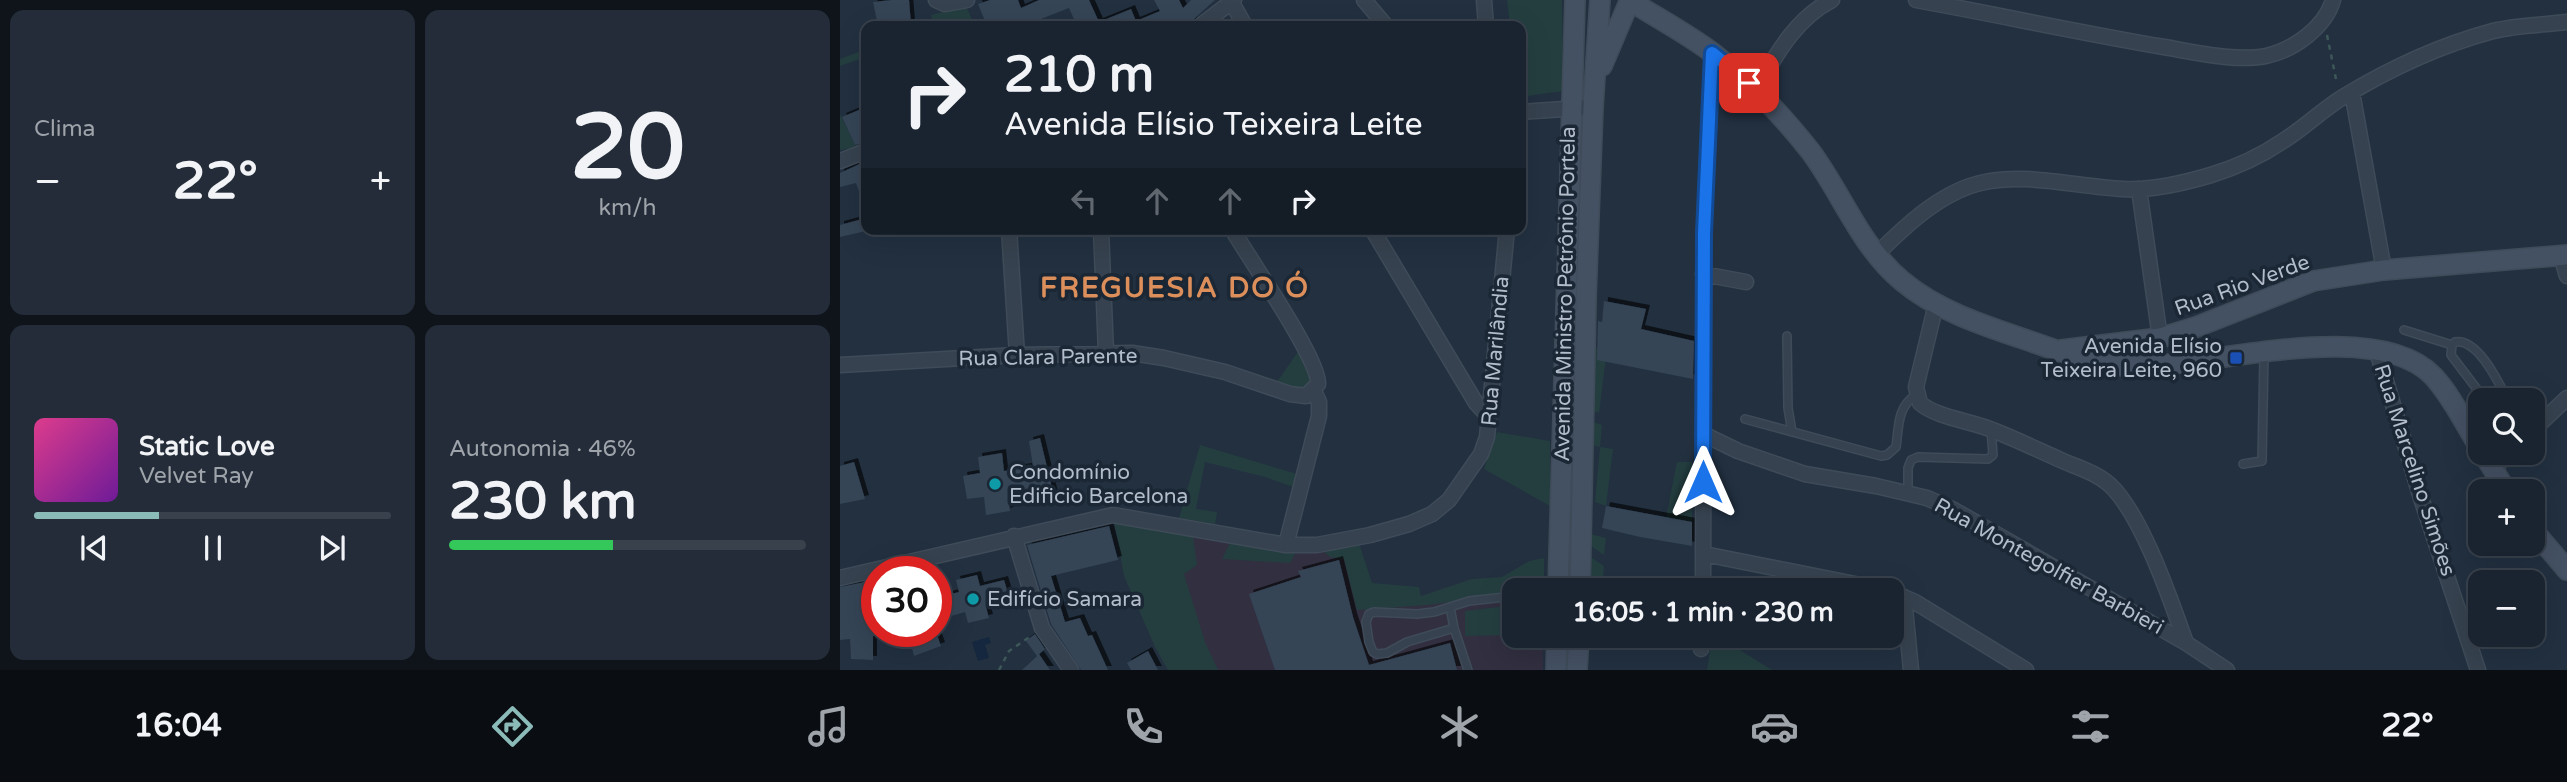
<!DOCTYPE html>
<html lang="pt">
<meta charset="utf-8">
<style>
body{margin:0;font-family:"Varela Round",sans-serif;background:#232c38;color:#f1f3f6;height:100vh;display:flex;flex-direction:column;font-size:26px;white-space:nowrap}
*{box-sizing:border-box;margin:0}
p{font-size:23px;color:#9fa4ab}
.icon{flex:none;width:38px;height:38px;fill:none;stroke:currentColor;stroke-width:2;stroke-linecap:round;stroke-linejoin:round}
.map{position:relative;flex:1;overflow:hidden}
.panel{display:flex;flex-direction:column;gap:10px;padding:10px;background:#0e141a;width:840px}
.panel>*{flex:none}
.banner{position:absolute;left:21px;top:21px;width:665px;height:214px;border-radius:14px;box-shadow:0 7px 28px #0002,0 0 0 2px #38414c;background:#1a2430;color:#f1f3f6;overflow:hidden}
.controls{position:absolute;left:1628px;top:388px;display:grid;gap:14px}
.controls a{display:grid;place-items:center;width:77px;height:77px;border-radius:14px;background:#1a2430;box-shadow:0 7px 28px #0002,0 0 0 2px #38414c;font-size:35px}
.speed{position:absolute;left:21px;top:556px;display:flex;gap:14px;font-size:35px;font-weight:700;text-align:center}
.speed>*{display:grid;place-content:center;width:91px;height:91px;border-radius:50%;background:#1a2430;box-shadow:0 7px 28px #0002,0 0 0 2px #38414c;line-height:1}
.speed .limit{border:10px solid #d22;background:#fff;color:#111}
.pin{position:absolute;display:grid;place-items:center;width:60px;height:60px;color:#fff;margin:-30px;border-radius:14px;box-shadow:0 4px 10px #0006}
.me{position:absolute;width:77px;margin:-38px;rotate:0deg;stroke-linejoin:round;filter:drop-shadow(0 0 5px #0008)}
.turn{display:flex;align-items:center;gap:24px;height:147px;padding:0 28px;font-size:32px}
.turn .icon{width:91px;height:91px;stroke-width:2.5}
.turn b{display:block;font-size:49px;line-height:60px}
.lanes{display:flex;align-items:center;height:66px;padding:0 28px;background:#0003;justify-content:center;gap:35px;direction:ltr}
.lanes .off{opacity:.35}
.big{font-size:52px;font-weight:700;line-height:1.1}
.panel .widget{flex:1;display:flex;flex-direction:column;justify-content:center;gap:10px;min-width:0;padding:0 24px;border-radius:14px;background:#232c38}
.panel .dial{align-items:center;gap:0}
.dial b{font-size:91px;line-height:1}
.song{display:flex;align-items:center;gap:21px}
.cover{width:84px;height:84px;border-radius:10px;background:linear-gradient(135deg,hsl(330 70% 55%),hsl(280 70% 35%))}
.played{height:7px;border-radius:4px;background:linear-gradient(90deg,#8bbbb9 35%,#38414c 35%)}
.keys{display:flex;justify-content:space-around;direction:ltr}
.heat{display:flex;justify-content:space-between;align-items:center;font-size:38px;direction:ltr}
.charge{height:10px;border-radius:5px;background:linear-gradient(90deg,#34c759 46%,#38414c 0)}
.panel .tiles{flex:1;display:grid;gap:10px;grid-template-columns:repeat(2,1fr)}
.trip{position:absolute;left:662px;top:578px;width:402px;height:70px;border-radius:14px;background:#1a2430;box-shadow:0 7px 28px #0002,0 0 0 2px #38414c;font-weight:700;line-height:70px;text-align:center}
.menu{display:flex;height:112px;justify-content:space-around;align-items:center;background:#0a0e13;color:#9fa4ab}
.menu .icon{width:49px;height:49px}
.menu .current{color:#8bbbb9}
.menu b{font-size:32px;color:#f1f3f6}
main{display:flex;flex:1;min-height:0}
.map>svg:first-child{display:block}
.medical{fill:#312f40}
.green{fill:#243e40}
.water{fill:#15273e}
.building{fill:#344456;filter:url(#shadow)}
.lines{fill:none;stroke-linecap:round;stroke-linejoin:round}
.lane-casing{stroke:#3f4b58;stroke-width:10}
.street-casing{stroke:#3f4b58;stroke-width:17}
.secondary-casing{stroke:#3f4b58;stroke-width:22}
.path{stroke:#3d5758;stroke-width:2.5;stroke-dasharray:5 5;stroke-linecap:butt}
.lane{stroke:#36424f;stroke-width:7}
.street{stroke:#36424f;stroke-width:14}
.secondary{stroke:#445163;stroke-width:19}
.route-casing{stroke:#114b97;stroke-width:18}
.route{stroke:#1a73e8;stroke-width:12}
.transit-dot{fill:#1a4fb4;stroke:#1b2734;stroke-width:2.5}
.culture-dot{fill:#0f9aa8;stroke:#1b2734;stroke-width:2.5}
.labels{text-anchor:middle;stroke-width:7;stroke-linejoin:round;paint-order:stroke}
.street-label{font-size:21px;fill:#b2bcca;stroke:#1b2734}
.poi-label{font-size:21px;fill:#b2bcca;stroke:#1b2734;text-anchor:start}
.district-label{font-size:28px;font-weight:bold;letter-spacing:2px;fill:#dc8f5b;stroke:#1b2734}
</style>
<main>
<section class="panel">
<div class="tiles">
<div class="widget"><p>Clima</p>
<div class="heat"><a>−</a><b class="big">22°</b><a>+</a></div>
</div>
<div class="widget dial"><b>20</b><p>km/h</p></div>
<div class="widget">
<div class="song"><i class="cover"></i><div><b>Static Love</b><p>Velvet Ray</p></div></div>
<div class="played"></div>
<div class="keys"><svg class="icon" aria-label="previous" viewBox="0 0 24 24"><path d="M18 5L8 12l10 7zM5 5v14"/></svg><svg class="icon" aria-label="pause" viewBox="0 0 24 24"><path d="M8 5v14M16 5v14"/></svg><svg class="icon" aria-label="next" viewBox="0 0 24 24"><path d="M6 5l10 7-10 7zM19 5v14"/></svg></div>
</div>
<div class="widget"><p>Autonomia · 46%</p><b class="big">230 km</b><div class="charge"></div></div>
</div>
</section>
<div class="map">
<svg width="1727" height="670" viewBox="0 0 1727 670">
<defs>
<filter id="shadow"><feDropShadow dx="4" dy="-4" stdDeviation="0" flood-color="#0009"/></filter>
</defs>
<rect width="100%" height="100%" fill="#223040"/>
<path class="medical" d="M273,515L480,544L504,558L516,603L581,596L632,579L662,577L689,561L704,558V590H674V635H703V670H328L315,647L284,576Z"/>
<path class="green" d="M667,0H722L723,91L681,97V26H670Z
M126,6L135,26H93L91,15Z
M26,49V57L0,66V59Z
M0,114L16,147L0,150Z
M462,346L473,390L434,386Z
M745,346L767,349L759,413L744,408Z
M744,419L762,425L760,447L773,449L766,506L755,502L760,447L744,444Z
M657,432L710,441V506L644,469Z
M360,445L457,474L453,487L425,477L365,462L356,509L377,512L375,524L339,518Z
M837,462H852V522L826,517Z
M273,515L352,529L357,565L344,574L365,642L378,670H328L315,647L284,576Z
M742,532L766,538L764,555L742,540Z
M393,537L460,545L450,563L382,559Z
M517,537L532,583L579,587L581,596L632,579L662,577L689,561L704,558V588L674,590V593L588,605L517,610L504,559L490,557L482,550Z
M742,551L764,566L763,578L773,580V590H740Z
M674,605V635L625,636V611Z
M739,635H775L786,645L739,638Z
M870,650H900L932,670H867Z"/>
<path class="water" d="M149,637L151,643L145,645L149,658L138,661L132,642Z"/>
<path class="building" d="M52,0H69L71,24L38,26L33,2Z
M150,0H178L181,8L199,0H249L259,22L291,9L296,21L320,11L314,0H339L343,8L351,0H375L354,19L350,26H237L229,8L183,26H147L138,4Z
M26,107V142L15,145L2,117Z
M26,161V207H25L16,183L0,187V173Z
M26,218V231L0,237V225Z
M764,301L806,309L801,329L854,341L853,379L757,360L758,321L762,322Z
M200,438L215,500L199,503L197,491L168,495L170,511L146,515L144,497L127,499L123,476L140,473L138,457L162,453L164,471L193,466L189,441Z
M14,462L25,499L0,504V466Z
M766,506L852,522V546L800,537L762,528Z
M269,526L278,560L211,576L225,622L240,618L248,636L252,635L268,670H241L211,624L187,545Z
M499,560L513,617L529,665L610,643L617,670H435L409,594L461,577L458,571Z
M137,575L140,586L164,580L170,600L146,607L149,618L128,623L125,612L101,619L96,598L119,592L116,580Z
M35,580L37,636H33V660L11,659L10,639L0,640V587Z
M68,632H96L101,646L74,656Z
M195,634L205,649L197,656L186,641Z
M308,651L318,670H291L287,663Z
M199,654L210,670H182Z"/>
<g class="lines">
<g class="lane-casing">
<path id="lane" d="M1564,330L1612,345
M947,336L948,408L952,432
M1646,401L1611,355L1612,345L1615,342C1638,338 1659,383 1668,401
M905,419L1041,456L1047,455L1056,447C1059,426 1057,407 1076,395
M1403,464L1422,461L1424,355
M1068,493V468L1071,460L1078,457L1148,459L1153,455L1151,429
M610,607L614,628L628,670
M614,628L567,642L547,653L537,654L533,652L529,642L526,622L529,614L534,612L577,614L594,612L629,601L674,596"/>
</g>
<g class="street-casing">
<path id="street" d="M96,0L105,4L127,0
M524,0L546,26
M644,0L646,26
M1076,0C1159,15 1241,33 1324,47C1354,52 1397,62 1426,56C1453,50 1485,28 1493,0
M391,1L405,26
M360,26L394,0
M916,89C936,55 955,19 992,0
M1512,92L1544,270
M681,112L753,107
M0,161L26,151
M1299,189L1320,338
M169,229L177,355
M261,229L266,353
M532,229L636,403L649,417
M1036,255C1066,225 1103,190 1145,182C1191,173 1238,187 1283,189C1312,191 1344,183 1371,175C1397,167 1421,156 1443,141C1464,128 1482,110 1503,97C1549,69 1601,45 1653,31C1677,25 1703,25 1727,22
M1721,256L1727,276
M863,274L906,282
M1096,304L1076,387L1080,403C1097,418 1133,421 1155,431C1178,440 1200,451 1223,461C1239,468 1257,473 1270,485C1302,515 1331,601 1346,643
M1537,351L1580,495L1638,670
M0,365L177,355L292,353L324,358L385,372L450,394L466,396L478,384C480,360 408,257 392,229
M1692,431L1727,398
M863,434L898,451L965,474L1036,486L1087,498L1114,510L1346,643L1387,670
M1653,469L1669,453
M174,536L202,628L231,670
M446,545L479,416V402L474,391
M864,554L1045,590
M0,578L273,515L446,545H477L530,535L569,524L592,514L609,500L641,454L647,437L667,229
M863,590L864,233L872,53
M1052,592L1075,602L1186,670
M1064,597L1071,670
M861,649V635"/>
</g>
<g class="secondary-casing">
<path id="secondary" d="M789,0C817,18 848,34 874,54C912,83 942,115 971,152C1002,194 1021,247 1062,281C1112,323 1183,335 1241,360C1263,365 1283,367 1305,366C1377,364 1537,318 1593,376C1612,396 1625,425 1640,448
M762,66L790,0
M1221,350L1320,338L1356,327L1473,281L1544,270L1727,255
M1643,453L1667,492
M1692,529L1727,570
M718,590L735,0
M740,590L746,298L753,107L760,0
M716,670L717,635
M737,670L739,635"/>
</g>
<path class="path" d="M1487,35L1497,84
M159,670L169,651L191,636"/>
<use href="#lane" class="lane"/>
<use href="#street" class="street"/>
<use href="#secondary" class="secondary"/>
</g>
<g class="lines">
<g class="route-casing">
<path id="route" d="M863,482L864,233L872,53L909,83"/>
</g>
<use href="#route" class="route"/>
</g>
<rect class="transit-dot" x="1389" y="351" width="14" height="14" rx="3.5"/>
<g class="culture-dot">
<circle cx="155" cy="484" r="7"/>
<circle cx="133" cy="599" r="7"/>
</g>
<g class="labels">
<g class="street-label">
<text transform="translate(1402 285) rotate(-20)" y="7">Rua Rio Verde</text>
<text transform="translate(725 294) rotate(-89)" y="7">Avenida Ministro Petrônio Portela</text>
<text transform="translate(655 351) rotate(-85)" y="7">Rua Marilândia</text>
<text transform="translate(208 357) rotate(-1)" y="7">Rua Clara Parente</text>
<text transform="translate(1575 470) rotate(72)" y="7">Rua Marcelino Simões</text>
<text transform="translate(1209 566) rotate(29)" y="7">Rua Montegolfier Barbieri</text>
</g>
<g class="poi-label">
<text x="1382" y="353" text-anchor="end">Avenida Elísio<tspan x="1382" dy="24">Teixeira Leite, 960</tspan></text>
<text x="169" y="479">Condomínio<tspan x="169" dy="24">Edificio Barcelona</tspan></text>
<text x="147" y="606">Edifício Samara</text>
</g>
<g class="district-label">
<text x="335" y="297">FREGUESIA DO Ó</text>
</g>
</g>
</svg>
<div class="controls">
<a><svg class="icon" aria-label="search" viewBox="0 0 24 24"><circle cx="10" cy="10" r="6"/><path d="M15 15l6 6"/></svg></a>
<a>+</a>
<a>−</a>
</div>
<div class="speed"><div class="limit">30</div></div>
<div class="pin" style="left:909px;top:83px;background:#d93025"><svg class="icon" aria-label="arrive" viewBox="0 0 24 24"><path d="M6 21V4h12l-3 4 3 4H6"/></svg></div>
<svg class="me" style="left:863px;top:482px" viewBox="-20 -20 40 40"><path d="M0-17L14 15 0 8-14 15z" fill="#1a73e8" stroke="#fff" stroke-width="4"/></svg>
<div class="trip">16:05 · 1 min · 230 m</div>
<div class="banner">
<div class="turn"><svg class="icon" aria-label="right" viewBox="0 0 24 24"><path d="M7 20v-9h11M14 6l5 5-5 5"/></svg><div><b>210 m</b>Avenida Elísio Teixeira Leite</div></div>
<div class="lanes"><svg class="icon off" aria-label="left" viewBox="0 0 24 24"><path d="M17 20v-9H6M10 6l-5 5 5 5"/></svg><svg class="icon off" aria-label="ahead" viewBox="0 0 24 24"><path d="M12 20V5M6 11l6-6 6 6"/></svg><svg class="icon off" aria-label="ahead" viewBox="0 0 24 24"><path d="M12 20V5M6 11l6-6 6 6"/></svg><svg class="icon" aria-label="right" viewBox="0 0 24 24"><path d="M7 20v-9h11M14 6l5 5-5 5"/></svg></div>
</div>
</div>
</main>
<nav class="menu">
<b>16:04</b>
<svg class="icon current" aria-label="directions" viewBox="0 0 24 24"><path d="M12 3l9 9-9 9-9-9zM9 14v-3h6M13 9l2 2-2 2"/></svg>
<svg class="icon" aria-label="music" viewBox="0 0 24 24"><path d="M9 18V5l10-2v13"/><circle cx="6" cy="18" r="3"/><circle cx="16" cy="16" r="3"/></svg>
<svg class="icon" aria-label="phone" viewBox="0 0 24 24"><path d="M5 4h4l2 5-3 2q2 4 5 5l2-3 5 2v4C11 20 4 13 5 4z"/></svg>
<svg class="icon" aria-label="climate" viewBox="0 0 24 24"><path d="M12 3v18M4 7l16 10M4 17L20 7"/></svg>
<svg class="icon" aria-label="car" viewBox="0 0 24 24"><path d="M5 17H2v-5l4-1 3-4h7l3 4 3 1v5h-3M9 17h6M6 11h13"/><circle cx="7" cy="17" r="2"/><circle cx="17" cy="17" r="2"/></svg>
<svg class="icon" aria-label="filters" viewBox="0 0 24 24"><path d="M4 7h16M4 17h16"/><circle cx="9" cy="7" r="2"/><circle cx="15" cy="17" r="2"/></svg>
<b>22°</b>
</nav>
